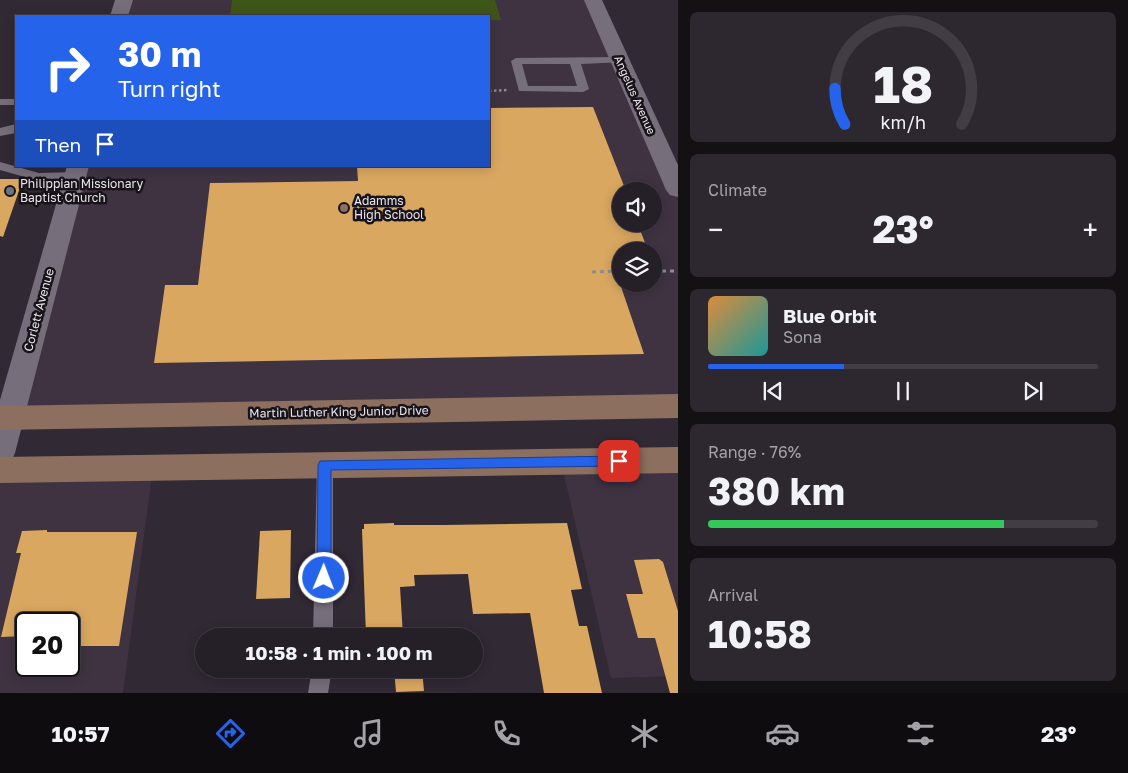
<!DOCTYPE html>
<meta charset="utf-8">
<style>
body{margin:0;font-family:"Golos Text",sans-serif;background:#2d272f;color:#f1f3f6;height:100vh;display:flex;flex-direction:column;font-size:19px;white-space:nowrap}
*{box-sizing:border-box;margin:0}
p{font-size:16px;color:#a3a2a7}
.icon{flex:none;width:28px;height:28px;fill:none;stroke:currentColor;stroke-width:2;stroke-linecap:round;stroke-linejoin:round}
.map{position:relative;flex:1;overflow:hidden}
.details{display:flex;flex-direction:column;gap:12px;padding:12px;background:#141115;width:450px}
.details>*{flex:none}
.banner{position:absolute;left:15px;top:15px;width:475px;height:152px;border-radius:0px;box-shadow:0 2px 12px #0003,0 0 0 1px #423d44;background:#2563eb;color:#fff;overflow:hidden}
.buttons{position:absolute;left:612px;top:182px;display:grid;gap:10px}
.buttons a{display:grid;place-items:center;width:50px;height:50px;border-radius:50%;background:#251f27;box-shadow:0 2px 12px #0003,0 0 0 1px #423d44;font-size:25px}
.speed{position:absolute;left:15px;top:612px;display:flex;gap:10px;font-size:25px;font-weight:700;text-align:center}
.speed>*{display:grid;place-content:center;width:65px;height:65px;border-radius:50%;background:#251f27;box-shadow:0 2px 12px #0003,0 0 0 1px #423d44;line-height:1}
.speed .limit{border:2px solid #111;border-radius:8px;background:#fff;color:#111}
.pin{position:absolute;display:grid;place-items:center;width:42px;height:42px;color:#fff;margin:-21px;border-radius:10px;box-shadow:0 2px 8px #0006}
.me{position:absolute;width:55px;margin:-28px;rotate:1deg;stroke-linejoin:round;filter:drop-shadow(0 0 4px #0008)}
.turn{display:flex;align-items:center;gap:18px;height:105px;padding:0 20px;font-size:22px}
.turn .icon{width:65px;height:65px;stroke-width:2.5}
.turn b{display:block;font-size:35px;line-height:42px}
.then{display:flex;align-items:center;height:48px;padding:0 20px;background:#0003;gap:10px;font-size:19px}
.big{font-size:38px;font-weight:700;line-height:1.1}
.details .tile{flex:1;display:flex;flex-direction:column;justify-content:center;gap:8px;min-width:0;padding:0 18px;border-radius:8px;background:#2d272f}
.details .dial{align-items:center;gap:0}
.dial svg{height:130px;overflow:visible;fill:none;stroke:#423d44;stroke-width:7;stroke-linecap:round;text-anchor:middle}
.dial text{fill:#f1f3f6;stroke:none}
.song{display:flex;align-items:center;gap:15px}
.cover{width:60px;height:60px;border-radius:8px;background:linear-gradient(135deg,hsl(30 70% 55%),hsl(180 70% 35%))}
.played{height:5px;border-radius:2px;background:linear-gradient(90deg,#2563eb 35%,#423d44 35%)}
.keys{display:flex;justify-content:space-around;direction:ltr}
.heat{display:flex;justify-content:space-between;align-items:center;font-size:28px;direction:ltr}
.charge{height:8px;border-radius:4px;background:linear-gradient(90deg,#34c759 76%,#423d44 0)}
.trip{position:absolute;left:195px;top:628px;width:288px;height:50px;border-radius:25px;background:#251f27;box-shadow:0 2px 12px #0003,0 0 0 1px #423d44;font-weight:700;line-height:50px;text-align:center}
.tabs{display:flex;height:80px;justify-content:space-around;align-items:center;background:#0f0c10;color:#a3a2a7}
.tabs .icon{width:35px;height:35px}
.tabs .selected{color:#2563eb}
.tabs b{font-size:22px;color:#f1f3f6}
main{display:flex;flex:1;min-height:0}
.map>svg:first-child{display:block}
.built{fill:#3f3342;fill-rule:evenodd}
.green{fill:#3e5618}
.building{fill:#d9a760}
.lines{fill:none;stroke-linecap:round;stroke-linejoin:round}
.path-far1{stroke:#908a93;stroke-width:2.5;stroke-dasharray:2.5 2.5;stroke-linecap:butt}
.path{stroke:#908a93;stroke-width:3;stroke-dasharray:4 4;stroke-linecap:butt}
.service{fill:#776e7b;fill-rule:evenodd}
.minor{fill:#776e7b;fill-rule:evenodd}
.tertiary{fill:#776e7b;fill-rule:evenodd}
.secondary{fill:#8d6f5f;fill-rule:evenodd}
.route{fill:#2563eb;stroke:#184099}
.worship-dot{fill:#6b7280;stroke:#171318;stroke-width:2}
.education-dot{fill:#8d6e63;stroke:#171318;stroke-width:2}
.labels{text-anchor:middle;stroke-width:5;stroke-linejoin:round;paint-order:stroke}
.far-street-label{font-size:11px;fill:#ebe6ed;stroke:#171318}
.poi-label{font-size:12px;fill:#ebe6ed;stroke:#171318;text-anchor:start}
.street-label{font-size:12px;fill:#ebe6ed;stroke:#171318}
</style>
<main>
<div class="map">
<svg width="678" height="693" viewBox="0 0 678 693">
<rect width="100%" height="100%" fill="#312934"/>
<path class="built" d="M124,0H593L678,190V406L10,418L78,166H489V16H119ZM621,191H654V224H621ZM621,251H654V284H621Z
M678,460V676L611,678L561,462Z
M153,468L123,693H0V470ZM26,624H69V666H26Z"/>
<path class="green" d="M232,0H495L501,20H489V16H230Z"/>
<path class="building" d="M593,107L626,191H621V224H638L648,251H621V275H617L644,354L154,363L165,285H198L210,183L358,181L357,166H489V108Z
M0,179H23L3,237L0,236Z
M394,523V525H445L567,523L582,589L571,590L579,626H587L602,693H544L530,613L473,614L468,574L414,575L415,586L400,587L403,636H366L362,529H364V524Z
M47,530V532H137L119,646H69V624H26V636L1,637L21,553H16L22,531Z
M291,530L290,598L256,599L260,531Z
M634,560L659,559L663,562L678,611V693H670L655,638H638L626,594H643Z
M394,669H422L424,691L396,692Z"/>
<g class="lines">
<path class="path-far1" d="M489,91L507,90"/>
<path class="path" d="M654,271H678
M592,272L621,271"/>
<path class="service" d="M620,57L625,60L624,62L581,64L589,89L583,92L519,91L511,61L516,58ZM522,64H570L577,86H528Z
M0,99H16V105H0Z
M16,124V133L0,136V128Z
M0,162L39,173L76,172L82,176L76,180L39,181L0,170Z
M325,458L331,460L333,465V636H313L317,465L319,460Z
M312,669H332L328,693H308Z"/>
<path class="minor" d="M584,0H602L678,165V197L670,195L666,190Z"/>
<path class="tertiary" d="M115,0H133L128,16H110Z
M67,166H89L15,453L11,462L0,466V400Z"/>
<path class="secondary" d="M678,394V418L0,430V406Z
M678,447V473L0,483V457Z"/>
</g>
<path class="route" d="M619,456L624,457L626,461L624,465L619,466L331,470V578L329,582L324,584L319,582L317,578L318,465L320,461Z"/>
<circle class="worship-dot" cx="10" cy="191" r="5"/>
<circle class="education-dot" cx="344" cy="208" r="5"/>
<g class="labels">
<g class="far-street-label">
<text transform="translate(635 95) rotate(66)" y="4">Angelus Avenue</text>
</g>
<g class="poi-label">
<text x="20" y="188">Philippian Missionary<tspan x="20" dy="14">Baptist Church</tspan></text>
<text x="354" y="205">Adamms<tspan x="354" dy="14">High School</tspan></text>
</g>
<g class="street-label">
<text transform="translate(39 310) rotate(-75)" y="4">Corlett Avenue</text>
<text transform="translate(339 412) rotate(-1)" y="4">Martin Luther King Junior Drive</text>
</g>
</g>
</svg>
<div class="buttons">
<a><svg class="icon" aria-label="sound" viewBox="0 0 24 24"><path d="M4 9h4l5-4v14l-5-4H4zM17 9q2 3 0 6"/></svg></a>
<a><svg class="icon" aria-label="layers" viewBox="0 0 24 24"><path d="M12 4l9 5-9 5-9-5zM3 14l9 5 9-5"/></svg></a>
</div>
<div class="speed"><div class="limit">20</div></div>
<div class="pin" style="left:619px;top:461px;background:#d93025"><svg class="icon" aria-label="arrive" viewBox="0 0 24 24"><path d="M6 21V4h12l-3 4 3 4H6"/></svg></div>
<svg class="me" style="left:324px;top:578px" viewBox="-20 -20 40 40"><circle r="17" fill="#2563eb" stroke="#fff" stroke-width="3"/><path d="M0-11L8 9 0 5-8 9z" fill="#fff"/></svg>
<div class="trip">10:58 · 1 min · 100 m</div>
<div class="banner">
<div class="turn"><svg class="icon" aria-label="right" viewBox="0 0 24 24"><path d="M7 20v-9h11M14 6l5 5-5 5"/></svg><div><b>30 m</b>Turn right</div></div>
<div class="then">Then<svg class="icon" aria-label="arrive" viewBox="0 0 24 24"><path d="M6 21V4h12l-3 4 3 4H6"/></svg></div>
</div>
</div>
<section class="details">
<div class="tile dial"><svg viewBox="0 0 100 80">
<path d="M14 69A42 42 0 1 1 86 69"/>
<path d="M14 69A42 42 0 0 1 8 47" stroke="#2563eb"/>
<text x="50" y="56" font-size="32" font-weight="700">18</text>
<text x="50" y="72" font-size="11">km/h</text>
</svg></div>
<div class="tile"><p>Climate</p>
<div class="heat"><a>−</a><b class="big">23°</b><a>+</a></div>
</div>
<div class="tile">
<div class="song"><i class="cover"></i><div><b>Blue Orbit</b><p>Sona</p></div></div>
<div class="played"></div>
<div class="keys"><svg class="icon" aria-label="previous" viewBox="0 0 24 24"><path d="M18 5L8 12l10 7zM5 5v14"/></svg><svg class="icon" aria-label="pause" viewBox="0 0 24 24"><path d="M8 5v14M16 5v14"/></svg><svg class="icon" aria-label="next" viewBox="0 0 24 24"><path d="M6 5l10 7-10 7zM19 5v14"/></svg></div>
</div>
<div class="tile"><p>Range · 76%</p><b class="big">380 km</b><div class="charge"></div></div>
<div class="tile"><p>Arrival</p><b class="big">10:58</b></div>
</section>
</main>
<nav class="tabs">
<b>10:57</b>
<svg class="icon selected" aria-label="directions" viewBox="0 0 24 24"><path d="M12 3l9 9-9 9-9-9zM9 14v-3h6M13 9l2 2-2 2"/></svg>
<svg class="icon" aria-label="music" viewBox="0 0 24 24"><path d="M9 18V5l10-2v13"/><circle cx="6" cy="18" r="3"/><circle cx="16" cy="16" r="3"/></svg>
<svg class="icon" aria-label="phone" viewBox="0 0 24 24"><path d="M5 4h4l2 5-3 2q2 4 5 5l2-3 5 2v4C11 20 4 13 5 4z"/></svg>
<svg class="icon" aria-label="climate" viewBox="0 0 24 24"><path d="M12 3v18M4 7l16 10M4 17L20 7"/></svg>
<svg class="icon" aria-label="car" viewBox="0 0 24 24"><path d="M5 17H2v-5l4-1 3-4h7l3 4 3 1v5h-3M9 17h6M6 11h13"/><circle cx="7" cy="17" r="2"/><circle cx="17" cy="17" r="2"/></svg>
<svg class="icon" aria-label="filters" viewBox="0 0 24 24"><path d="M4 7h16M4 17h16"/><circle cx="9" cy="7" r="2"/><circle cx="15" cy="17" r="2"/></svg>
<b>23°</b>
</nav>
